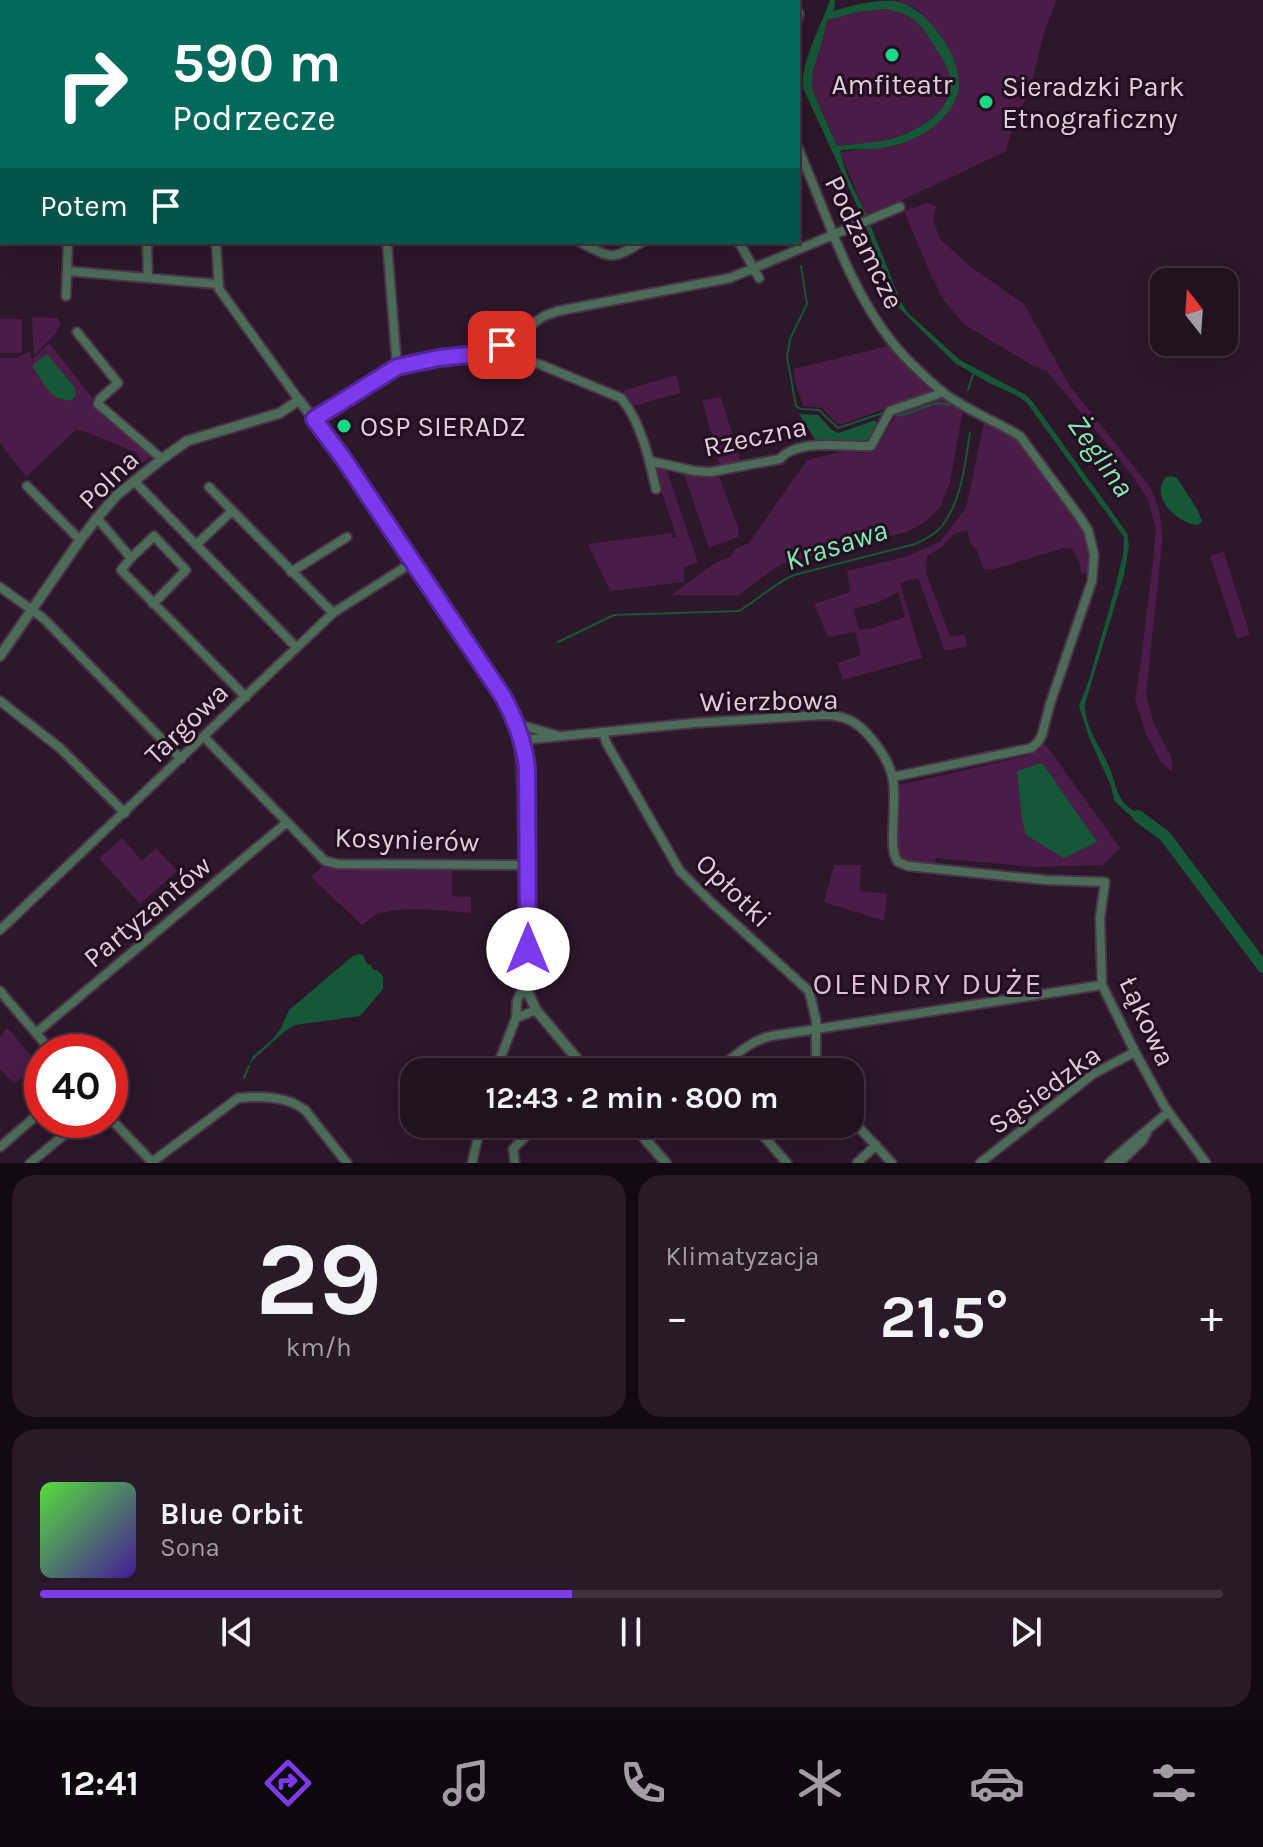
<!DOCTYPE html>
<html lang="pl">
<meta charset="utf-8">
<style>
body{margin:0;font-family:Karla,sans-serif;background:#2a1a29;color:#f1f3f6;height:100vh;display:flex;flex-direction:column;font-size:30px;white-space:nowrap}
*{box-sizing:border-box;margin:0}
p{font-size:26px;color:#a29da5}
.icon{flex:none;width:44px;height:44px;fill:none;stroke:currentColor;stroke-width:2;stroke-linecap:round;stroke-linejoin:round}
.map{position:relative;height:1163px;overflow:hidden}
.sheet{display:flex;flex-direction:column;gap:12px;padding:12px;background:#130912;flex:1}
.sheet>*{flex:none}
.top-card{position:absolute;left:0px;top:0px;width:800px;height:244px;box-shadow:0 8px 32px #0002,0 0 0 2px #3f313e;background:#00695c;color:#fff;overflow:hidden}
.needle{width:52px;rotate:343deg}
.tools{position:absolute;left:1150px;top:268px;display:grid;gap:16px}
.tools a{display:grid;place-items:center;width:88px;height:88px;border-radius:16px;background:#221120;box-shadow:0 8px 32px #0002,0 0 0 2px #3f313e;font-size:40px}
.speed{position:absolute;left:24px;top:1034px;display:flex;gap:16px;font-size:40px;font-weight:700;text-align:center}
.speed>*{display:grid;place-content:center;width:104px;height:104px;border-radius:50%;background:#221120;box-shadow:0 8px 32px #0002,0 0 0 2px #3f313e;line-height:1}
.speed .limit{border:12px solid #d22;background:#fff;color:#111}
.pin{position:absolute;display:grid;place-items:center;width:68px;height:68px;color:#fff;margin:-34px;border-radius:16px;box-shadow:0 4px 12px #0006}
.me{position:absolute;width:88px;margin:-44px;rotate:0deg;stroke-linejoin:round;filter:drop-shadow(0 0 6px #0008)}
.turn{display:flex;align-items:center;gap:28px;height:168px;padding:0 40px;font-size:36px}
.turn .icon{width:104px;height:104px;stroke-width:2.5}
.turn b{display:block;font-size:56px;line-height:68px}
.then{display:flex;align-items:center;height:76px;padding:0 40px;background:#0003;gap:16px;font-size:30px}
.big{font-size:60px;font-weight:700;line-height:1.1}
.sheet .tile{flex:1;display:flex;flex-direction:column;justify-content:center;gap:12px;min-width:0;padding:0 28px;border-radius:24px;background:#2a1a29}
.sheet .dial{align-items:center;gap:0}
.dial b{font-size:104px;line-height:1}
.song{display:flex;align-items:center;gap:24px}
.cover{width:96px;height:96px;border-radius:12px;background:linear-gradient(135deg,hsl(110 70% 55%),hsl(260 70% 35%))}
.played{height:8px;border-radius:4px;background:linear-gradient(90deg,#7c3aed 45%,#3f313e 45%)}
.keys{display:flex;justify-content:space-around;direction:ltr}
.heat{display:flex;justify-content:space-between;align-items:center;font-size:44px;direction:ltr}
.sheet .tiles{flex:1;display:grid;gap:12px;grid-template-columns:1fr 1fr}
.tile:last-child{grid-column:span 2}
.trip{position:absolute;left:400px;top:1058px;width:464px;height:80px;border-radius:24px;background:#221120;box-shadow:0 8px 32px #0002,0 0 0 2px #3f313e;font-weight:700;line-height:80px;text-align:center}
.menu{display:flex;height:128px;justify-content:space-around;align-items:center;background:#0e070d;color:#a29da5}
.menu .icon{width:56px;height:56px}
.menu .current{color:#7c3aed}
.menu b{font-size:36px;color:#f1f3f6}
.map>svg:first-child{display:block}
.green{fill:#4a1c47;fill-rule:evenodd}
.water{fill:#165737;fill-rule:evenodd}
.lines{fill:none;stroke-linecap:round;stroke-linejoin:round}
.stream{stroke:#165737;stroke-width:2}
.river{stroke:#165737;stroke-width:12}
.minor-casing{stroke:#493447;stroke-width:12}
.tertiary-casing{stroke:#493447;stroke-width:13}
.minor{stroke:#4c6b58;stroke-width:8}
.tertiary{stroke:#4c6b58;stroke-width:9}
.route-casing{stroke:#51269a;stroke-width:20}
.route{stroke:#7c3aed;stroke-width:14}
.poi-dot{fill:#19d989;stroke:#230e21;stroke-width:3}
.labels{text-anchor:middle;stroke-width:6;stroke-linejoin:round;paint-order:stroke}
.poi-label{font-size:28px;fill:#ddcedb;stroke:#230e21;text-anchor:start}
.street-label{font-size:28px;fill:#ddcedb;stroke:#230e21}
.water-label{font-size:30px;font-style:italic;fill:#7fedb0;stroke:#230e21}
.neighbourhood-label{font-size:30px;letter-spacing:2px;fill:#dabdd6;stroke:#230e21}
</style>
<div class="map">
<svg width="1263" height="1163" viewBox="0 0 1263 1163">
<rect width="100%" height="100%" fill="#2d172b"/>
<path class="green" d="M892,0H1057L1045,29L1030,89L1011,132L1006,151L869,216L866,214L840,152L896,146L920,135L945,117L956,99L958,89L956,64L946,44L936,30L919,11L913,7Z
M886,9C917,16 920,23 936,49C942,57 947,66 950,76C956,109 918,131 892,138C874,143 855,144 837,146L812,89L813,68L821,46L827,20L858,12Z
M925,203L936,206L933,222L941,240L971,267L1024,304L1069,385L1150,487C1160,506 1163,524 1162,545L1146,695L1154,724L1172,759V772L1161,762L1145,732L1135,698L1139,676L1153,561L1156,528L1148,500L1132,475L1047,371L1032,365L965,325L943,299L931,275L904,211Z
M34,317L57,318L61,324L55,334L34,356L32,319Z
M0,319H22V353H0Z
M49,343L94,400L93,402L156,453L141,464L137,453L86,432L76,430L26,477L0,443V358H16L30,351L32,360Z
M888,346C910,370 936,391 963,410L950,482L940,507L925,522L906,532L783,564L775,568L739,595H671L715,563L730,557L736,548L749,543L807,460L845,451L861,453L877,448L897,413L882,410L840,425L837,424L822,408L803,406L795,381L794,369Z
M676,375L681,393L632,406L624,394L625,390Z
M721,397L742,466L721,469L702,400Z
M986,414L1016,438L1082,529L1087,542L1088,574L1081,572L1079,561L1072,549L1063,548L995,569H985C978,562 981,550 971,544L967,530L954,534L941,548L927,556L926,573L950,636L965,635L967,646L945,651L918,578L900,583L922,658L843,680L837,663L861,655L855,632L828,637L814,604L850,592L847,571L905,557L940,542L966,508ZM898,592L905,617L872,628L859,629L853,609L879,602Z
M653,465L666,468L698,563L684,567V582L610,591L588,544L672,533V538H677Z
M683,471L718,474L738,527V537L709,548Z
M1224,552L1250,635L1237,639L1210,556Z
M515,743L518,744L522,762L524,784L522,989L519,987C515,907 519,827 513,747Z
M1046,745L1120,848L1103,865L1034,867L936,858L935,864C921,863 905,865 898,853L900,785L1030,755L1034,753L1040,746ZM1043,764L1097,842L1017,772Z
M122,838L142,861L156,848L177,871L140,904L99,858Z
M834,865H861L860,891L887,894L884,921L824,902Z
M323,866L346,869L452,871V896L471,897V913C444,911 395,904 372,917C370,918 364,924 362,925L311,877Z
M6,1029H9L37,1064L14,1084L0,1069V1037Z"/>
<path class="water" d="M830,0H835L834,11C854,5 873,0 894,1C915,5 930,20 942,38C968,76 965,106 926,132C916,138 903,144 892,146C876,150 858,149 842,150L840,152L847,175L866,214L901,302L908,313L960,360L1026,395L1032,401L1127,533L1129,546L1124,575L1085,704C1084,727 1102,749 1110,769C1115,781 1116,794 1125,804C1132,811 1143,816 1152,821L1147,827L1126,812L1114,800L1111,786L1089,737L1079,706L1089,680L1113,596L1123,555L1124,537L1027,403L1016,395L989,383L955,363L897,306L861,214L803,88C800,63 822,24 830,0ZM886,9C917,16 920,23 936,49C942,57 947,66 950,76C957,111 914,134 886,140C870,143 853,144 837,146L812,89L813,70L821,46L827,20L858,12Z
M47,354L75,388L76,395L72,400C50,402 44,383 33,367L34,364Z
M799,414L818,415L832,430L838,433L873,421H876L877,426L867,442L818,440L815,439Z
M1172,476L1177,478L1197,509L1202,521L1198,525C1177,524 1149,496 1166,477Z
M1038,764H1043L1097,842L1064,858L1026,835L1022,820L1017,771Z
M359,954L363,955L367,964L371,965L373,970H377L383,976V989L360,1016L295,1025L284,1032L253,1060L249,1066L253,1056L273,1039L281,1028L289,1010L353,956Z"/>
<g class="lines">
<path class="stream" d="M801,266L807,304L790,339L787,357L796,406L801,409L819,410L838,428L883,413
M968,390L974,372
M894,415C915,417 928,398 950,405
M558,642L614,615L739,611C758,600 773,584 794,575L915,544C925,539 935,535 942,526C962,500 965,463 970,433
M244,1078L249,1066"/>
<path class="river" d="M1138,816L1165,836L1263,967"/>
<g class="minor-casing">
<path id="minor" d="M405,0L406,2
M438,0V2
M561,0L586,2
M153,2L154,0
M277,2L285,0
M614,2L617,0
M669,2V0
M682,2V0
M798,18L799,13
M798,148C826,212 848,287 892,342C906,360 924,376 940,390C965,410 994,420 1020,436L1079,516L1088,530L1091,542L1094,555L1092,581L1050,704L1042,735L1038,742L1031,748L893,777
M0,206H2
M68,242L67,271L217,284
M147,242L148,278
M216,242L219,289L299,400
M387,242L397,367
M580,242C610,258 612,261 642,242
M739,242L759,278
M66,296L67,271
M77,332L118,383L100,399L98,404L162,459
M493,352L539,364L621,398C641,422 649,458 656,489
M314,419L397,367L422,360L493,352L544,316L558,311L730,278L900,207
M650,461L695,471L710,472L780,459C798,438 845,447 871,446L890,411L936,395L942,391
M134,481L296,647
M27,486L80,540
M209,487L333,613
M97,518L131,558L121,570L246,697
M196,545L232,511
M131,558L154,536L186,570L153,604
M291,572L347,537
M0,587L43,618L181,759
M0,701L60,748L125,813
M515,722L524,726L556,735
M603,732L607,744L680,871L712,903L809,991L816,1020V1056L819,1072
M204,737L325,861L338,864L515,865
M523,747L532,739L694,723L823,715C844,715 857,721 871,738C900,773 894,789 893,832C893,843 892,853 898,862L908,866L1046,880L1105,882L1100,918L1102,985L1135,1052L1165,1107L1206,1163
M0,930L333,613L413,562
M0,991L52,1052
M516,1018L536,1010
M36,1033L286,823
M495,1072L516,1018L517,1001L520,994L528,992
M714,1072C731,1059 749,1041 771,1036L1102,985
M110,1118L153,1163
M850,1118L892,1163
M753,1124L787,1163
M0,1147L42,1111
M152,1162L238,1098C261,1096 287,1096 305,1110L347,1163
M30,1163L82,1120
M472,1163L481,1124
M515,1163L513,1149L538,1124
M857,1163L876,1145
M980,1163L1093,1074L1135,1052
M1109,1163C1128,1145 1148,1130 1168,1112
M1119,1163L1143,1140L1147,1132"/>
</g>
<g class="tertiary-casing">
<path id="tertiary" d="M0,656L80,540L97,518L117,495L162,459L187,441L280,413L299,400L343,458L502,695C515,718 523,741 527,768L528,992L536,1010L588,1072
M632,1124L666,1163"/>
</g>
<use href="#minor" class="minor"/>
<use href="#tertiary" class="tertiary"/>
</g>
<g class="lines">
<g class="route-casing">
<path id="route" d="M502,345L493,352L487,353L439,358L397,367L314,419L343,458L502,695C515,718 524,741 527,768L528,949"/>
</g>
<use href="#route" class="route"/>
</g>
<g class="poi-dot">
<circle cx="892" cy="55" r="8"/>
<circle cx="986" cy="102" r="8"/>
<circle cx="344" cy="426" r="8"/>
</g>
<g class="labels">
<g class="poi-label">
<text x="892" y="94" text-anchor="middle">Amfiteatr</text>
<text x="1002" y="96">Sieradzki Park<tspan x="1002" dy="32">Etnograficzny</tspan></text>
<text x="360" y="436">OSP SIERADZ</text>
</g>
<g class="street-label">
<text transform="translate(865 242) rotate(64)" y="10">Podzamcze</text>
<text transform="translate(755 436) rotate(-12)" y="10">Rzeczna</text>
<text transform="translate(108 479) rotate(-44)" y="10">Polna</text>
<text transform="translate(769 700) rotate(-1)" y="10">Wierzbowa</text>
<text transform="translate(186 723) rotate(-44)" y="10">Targowa</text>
<text transform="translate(407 839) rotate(2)" y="10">Kosynierów</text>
<text transform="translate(734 890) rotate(44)" y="10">Opłotki</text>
<text transform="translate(147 911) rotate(-40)" y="10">Partyzantów</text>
<text transform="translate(1148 1021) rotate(65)" y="10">Łąkowa</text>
<text transform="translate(1044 1089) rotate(-36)" y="10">Sąsiedzka</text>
</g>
<g class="water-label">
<text transform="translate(1101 456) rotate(55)" y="10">Żeglina</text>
<text transform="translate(836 545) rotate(-18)" y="10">Krasawa</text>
</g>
<g class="neighbourhood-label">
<text x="928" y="994">OLENDRY DUŻE</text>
</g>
</g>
</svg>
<div class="tools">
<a><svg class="needle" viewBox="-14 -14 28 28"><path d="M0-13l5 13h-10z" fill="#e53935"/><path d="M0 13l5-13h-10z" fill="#a29da5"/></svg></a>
</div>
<div class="speed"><div class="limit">40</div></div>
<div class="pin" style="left:502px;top:345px;background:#d93025"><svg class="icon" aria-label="arrive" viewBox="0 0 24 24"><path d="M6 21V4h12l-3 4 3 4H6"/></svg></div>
<svg class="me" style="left:528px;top:949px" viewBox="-20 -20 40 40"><circle r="19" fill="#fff"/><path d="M0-13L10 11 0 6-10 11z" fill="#7c3aed"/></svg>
<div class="trip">12:43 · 2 min · 800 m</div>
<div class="top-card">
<div class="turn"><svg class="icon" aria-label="right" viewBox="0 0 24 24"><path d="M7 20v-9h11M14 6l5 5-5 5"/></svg><div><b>590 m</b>Podrzecze</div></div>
<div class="then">Potem<svg class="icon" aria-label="arrive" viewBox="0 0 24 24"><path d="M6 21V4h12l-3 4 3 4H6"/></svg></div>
</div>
</div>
<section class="sheet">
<div class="tiles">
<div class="tile dial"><b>29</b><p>km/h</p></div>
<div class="tile"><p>Klimatyzacja</p>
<div class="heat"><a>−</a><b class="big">21.5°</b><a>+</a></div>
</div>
<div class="tile">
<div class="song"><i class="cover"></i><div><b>Blue Orbit</b><p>Sona</p></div></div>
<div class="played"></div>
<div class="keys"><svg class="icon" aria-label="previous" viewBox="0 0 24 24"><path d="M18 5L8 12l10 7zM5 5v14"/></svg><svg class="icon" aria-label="pause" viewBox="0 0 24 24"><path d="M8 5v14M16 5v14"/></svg><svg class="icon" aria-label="next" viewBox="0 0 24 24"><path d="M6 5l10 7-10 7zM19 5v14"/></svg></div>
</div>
</div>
</section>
<nav class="menu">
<b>12:41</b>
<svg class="icon current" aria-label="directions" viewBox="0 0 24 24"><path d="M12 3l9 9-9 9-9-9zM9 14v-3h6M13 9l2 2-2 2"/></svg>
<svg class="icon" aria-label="music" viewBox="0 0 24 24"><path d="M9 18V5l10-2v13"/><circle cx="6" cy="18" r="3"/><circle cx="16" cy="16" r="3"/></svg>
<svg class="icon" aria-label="phone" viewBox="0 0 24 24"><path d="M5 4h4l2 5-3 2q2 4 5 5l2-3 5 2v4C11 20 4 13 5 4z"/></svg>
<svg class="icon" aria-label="climate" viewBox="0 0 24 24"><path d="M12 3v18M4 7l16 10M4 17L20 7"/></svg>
<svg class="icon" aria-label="car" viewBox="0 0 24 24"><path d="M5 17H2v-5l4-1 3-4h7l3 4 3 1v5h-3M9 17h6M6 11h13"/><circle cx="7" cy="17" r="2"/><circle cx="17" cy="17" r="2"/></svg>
<svg class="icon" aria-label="filters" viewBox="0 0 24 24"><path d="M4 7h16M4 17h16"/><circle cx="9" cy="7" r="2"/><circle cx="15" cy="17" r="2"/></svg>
</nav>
